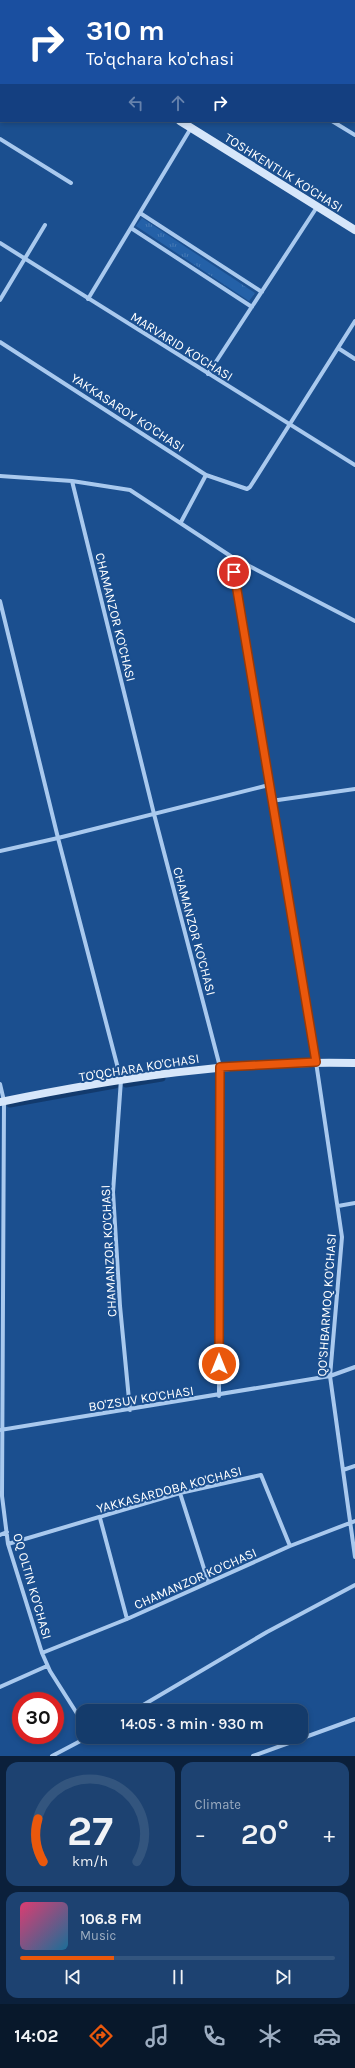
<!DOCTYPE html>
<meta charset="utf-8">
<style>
body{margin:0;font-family:Karla,sans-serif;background:#1d4271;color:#f1f3f6;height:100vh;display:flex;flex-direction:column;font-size:15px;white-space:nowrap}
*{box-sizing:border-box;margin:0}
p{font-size:13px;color:#9dadc1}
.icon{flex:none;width:22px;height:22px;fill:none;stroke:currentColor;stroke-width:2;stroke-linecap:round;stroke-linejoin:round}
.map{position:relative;height:1756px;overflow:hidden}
.sheet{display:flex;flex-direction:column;gap:6px;padding:6px;background:#0b203b;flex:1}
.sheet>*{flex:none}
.top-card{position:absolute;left:0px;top:0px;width:355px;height:122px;box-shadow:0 2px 6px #0003,0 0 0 1px #33557e;background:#1a4fa0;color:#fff;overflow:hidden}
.speed{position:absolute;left:12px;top:1692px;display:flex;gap:8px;font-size:20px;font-weight:700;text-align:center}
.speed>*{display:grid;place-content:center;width:52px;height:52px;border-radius:50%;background:#143b6b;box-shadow:0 2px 6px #0003,0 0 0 1px #33557e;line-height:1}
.speed .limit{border:6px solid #d22;background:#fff;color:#111}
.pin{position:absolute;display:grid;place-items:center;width:34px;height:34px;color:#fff;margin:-17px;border:2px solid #fff;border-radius:50%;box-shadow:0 1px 4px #0007}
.me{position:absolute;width:44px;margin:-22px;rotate:0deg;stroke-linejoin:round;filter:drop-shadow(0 0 3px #0008)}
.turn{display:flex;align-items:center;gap:14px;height:84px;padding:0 20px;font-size:18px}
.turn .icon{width:52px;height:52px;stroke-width:2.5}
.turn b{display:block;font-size:28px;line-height:34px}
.lanes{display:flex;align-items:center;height:38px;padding:0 20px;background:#0003;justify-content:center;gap:20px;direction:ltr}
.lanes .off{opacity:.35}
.big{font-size:30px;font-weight:600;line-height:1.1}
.sheet .widget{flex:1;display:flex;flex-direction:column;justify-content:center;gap:6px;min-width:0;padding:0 14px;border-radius:12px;background:#1d4271}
.sheet .dial{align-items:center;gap:0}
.dial svg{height:104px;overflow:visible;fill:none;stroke:#33557e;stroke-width:7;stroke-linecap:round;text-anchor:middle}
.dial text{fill:#f1f3f6;stroke:none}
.song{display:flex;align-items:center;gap:12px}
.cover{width:48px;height:48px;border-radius:6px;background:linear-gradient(135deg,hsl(340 70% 55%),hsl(200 70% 35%))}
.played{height:4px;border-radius:2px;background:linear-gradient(90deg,#ea580c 30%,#33557e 30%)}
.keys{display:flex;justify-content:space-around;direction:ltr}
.heat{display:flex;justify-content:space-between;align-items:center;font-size:22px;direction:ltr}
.sheet .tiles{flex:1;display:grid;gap:6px;grid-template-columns:1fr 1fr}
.widget:last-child{grid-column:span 2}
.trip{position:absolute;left:76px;top:1704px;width:232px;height:40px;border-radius:12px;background:#143b6b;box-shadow:0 2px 6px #0003,0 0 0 1px #33557e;font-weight:600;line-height:40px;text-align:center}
.tabs{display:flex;height:64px;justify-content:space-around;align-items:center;background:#08182b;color:#9dadc1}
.tabs .icon{width:28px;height:28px}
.tabs .selected{color:#ea580c}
.tabs b{font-size:18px;color:#f1f3f6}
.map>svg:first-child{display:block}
.grass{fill:url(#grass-tufts)}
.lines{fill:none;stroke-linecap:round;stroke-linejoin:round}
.canal{stroke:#123a6d;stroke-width:7}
.street{stroke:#a9c9ee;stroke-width:4}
.secondary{stroke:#d6e6fa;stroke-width:8}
.route-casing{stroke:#983908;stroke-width:10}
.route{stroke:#ea580c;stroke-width:7}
.labels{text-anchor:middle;stroke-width:4;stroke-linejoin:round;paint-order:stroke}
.street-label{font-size:13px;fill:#fff;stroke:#1b4f8f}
</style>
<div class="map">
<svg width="355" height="1756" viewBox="0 0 355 1756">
<defs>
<pattern id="grass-tufts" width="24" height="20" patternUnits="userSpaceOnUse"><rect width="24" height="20" fill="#2461a8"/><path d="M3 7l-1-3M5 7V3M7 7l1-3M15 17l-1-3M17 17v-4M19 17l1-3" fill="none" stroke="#4579b5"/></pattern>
</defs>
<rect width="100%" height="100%" fill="#1b4f8f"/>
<path class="grass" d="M142,218L255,293L249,301L136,226Z"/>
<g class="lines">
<path class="canal" d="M126,1084L162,1078
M10,1104L115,1085"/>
<path class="street" d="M135,0L136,1
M354,63L355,61
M332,121L355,135
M0,139L71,183
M140,213L262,292
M131,228L252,307
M0,243L355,465
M88,299L191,128
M0,300L45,225
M0,342L206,475L247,489L250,487L355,321
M338,348L355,359
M208,374L317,207
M0,476L72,481L130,490L232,557L355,621
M72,481L154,814L220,1067L219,1396
M181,522L206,475
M232,557L316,1062L342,1237L330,1376L355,1557
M0,601L58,838L121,1080L113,1192L120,1306L130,1410
M271,801L355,789
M0,851L58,838L269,785
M0,1084L4,1101L2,1496L8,1544L42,1653L50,1671L83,1723
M338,1206L355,1203
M0,1430L330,1376L355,1367
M343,1470L355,1466
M180,1493L208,1581
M100,1518L127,1619
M0,1535L7,1532
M8,1544L180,1493L261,1475L290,1546
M42,1653L127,1619L290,1546L355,1521
M0,1687L47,1666
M133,1711L267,1632L355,1585
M52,1756L88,1737
M253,1756L355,1719"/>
<path class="secondary" d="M0,5L1,6
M180,121L355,230
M0,1102C116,1078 236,1060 355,1063"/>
</g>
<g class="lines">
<g class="route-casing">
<path id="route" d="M219,1364L220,1067L316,1062L234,572"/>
</g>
<use href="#route" class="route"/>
</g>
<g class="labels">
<g class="street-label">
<text transform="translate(284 172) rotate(32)" y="5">TOSHKENTLIK KO'CHASI</text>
<text transform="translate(182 346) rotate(32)" y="5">MARVARID KO'CHASI</text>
<text transform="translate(128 412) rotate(33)" y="5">YAKKASAROY KO'CHASI</text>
<text transform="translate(116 617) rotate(76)" y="5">CHAMANZOR KO'CHASI</text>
<text transform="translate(195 931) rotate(75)" y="5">CHAMANZOR KO'CHASI</text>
<text transform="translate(139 1067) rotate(-9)" y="5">TO'QCHARA KO'CHASI</text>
<text transform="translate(108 1251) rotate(-93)" y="5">CHAMANZOR KO'CHASI</text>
<text transform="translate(326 1305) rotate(-86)" y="5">QO'SHBARMOQ KO'CHASI</text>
<text transform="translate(141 1398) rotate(-9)" y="5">BO'ZSUV KO'CHASI</text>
<text transform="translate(169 1489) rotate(-15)" y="5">YAKKASARDOBA KO'CHASI</text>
<text transform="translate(195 1578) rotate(-24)" y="5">CHAMANZOR KO'CHASI</text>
<text transform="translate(33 1586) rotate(74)" y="5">OQ OLTIN KO'CHASI</text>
</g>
</g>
</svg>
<div class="speed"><div class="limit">30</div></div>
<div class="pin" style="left:234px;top:572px;background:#d93025"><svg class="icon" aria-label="arrive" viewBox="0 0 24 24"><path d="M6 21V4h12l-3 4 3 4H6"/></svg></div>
<svg class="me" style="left:219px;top:1364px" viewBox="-20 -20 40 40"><circle r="17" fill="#ea580c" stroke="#fff" stroke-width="3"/><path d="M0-11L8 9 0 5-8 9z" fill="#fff"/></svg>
<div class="trip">14:05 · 3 min · 930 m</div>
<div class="top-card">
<div class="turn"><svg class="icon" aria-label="right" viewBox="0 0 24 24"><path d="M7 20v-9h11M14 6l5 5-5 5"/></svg><div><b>310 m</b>To'qchara ko'chasi</div></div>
<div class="lanes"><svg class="icon off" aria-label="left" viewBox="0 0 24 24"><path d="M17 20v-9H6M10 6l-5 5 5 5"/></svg><svg class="icon off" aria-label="ahead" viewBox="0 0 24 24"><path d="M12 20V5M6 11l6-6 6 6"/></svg><svg class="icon" aria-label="right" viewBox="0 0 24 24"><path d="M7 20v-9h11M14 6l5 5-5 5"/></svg></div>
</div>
</div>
<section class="sheet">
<div class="tiles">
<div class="widget dial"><svg viewBox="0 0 100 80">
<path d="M14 69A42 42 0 1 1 86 69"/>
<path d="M14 69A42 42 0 0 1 10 36" stroke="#ea580c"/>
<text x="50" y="56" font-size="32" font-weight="700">27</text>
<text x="50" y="72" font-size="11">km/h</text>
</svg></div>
<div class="widget"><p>Climate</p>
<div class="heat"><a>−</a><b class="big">20°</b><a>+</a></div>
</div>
<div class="widget">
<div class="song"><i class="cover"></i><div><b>106.8 FM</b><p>Music</p></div></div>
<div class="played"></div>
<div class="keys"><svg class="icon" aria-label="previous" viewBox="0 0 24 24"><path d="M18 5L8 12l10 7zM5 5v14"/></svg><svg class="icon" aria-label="pause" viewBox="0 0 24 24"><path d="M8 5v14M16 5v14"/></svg><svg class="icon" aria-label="next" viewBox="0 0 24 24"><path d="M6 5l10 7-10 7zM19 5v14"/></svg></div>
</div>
</div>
</section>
<nav class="tabs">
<b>14:02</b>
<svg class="icon selected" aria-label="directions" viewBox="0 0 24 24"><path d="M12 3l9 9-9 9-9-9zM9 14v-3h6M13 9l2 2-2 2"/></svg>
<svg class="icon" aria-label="music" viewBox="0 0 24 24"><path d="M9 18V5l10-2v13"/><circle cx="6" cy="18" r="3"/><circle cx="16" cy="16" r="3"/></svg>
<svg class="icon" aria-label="phone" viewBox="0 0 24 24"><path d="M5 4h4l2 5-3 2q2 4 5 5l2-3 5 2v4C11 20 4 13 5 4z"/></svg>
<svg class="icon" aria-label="climate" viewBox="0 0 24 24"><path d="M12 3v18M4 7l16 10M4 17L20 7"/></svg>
<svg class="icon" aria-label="car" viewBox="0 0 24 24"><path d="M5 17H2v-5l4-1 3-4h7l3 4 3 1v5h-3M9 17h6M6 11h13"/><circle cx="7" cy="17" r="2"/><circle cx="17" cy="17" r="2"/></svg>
</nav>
